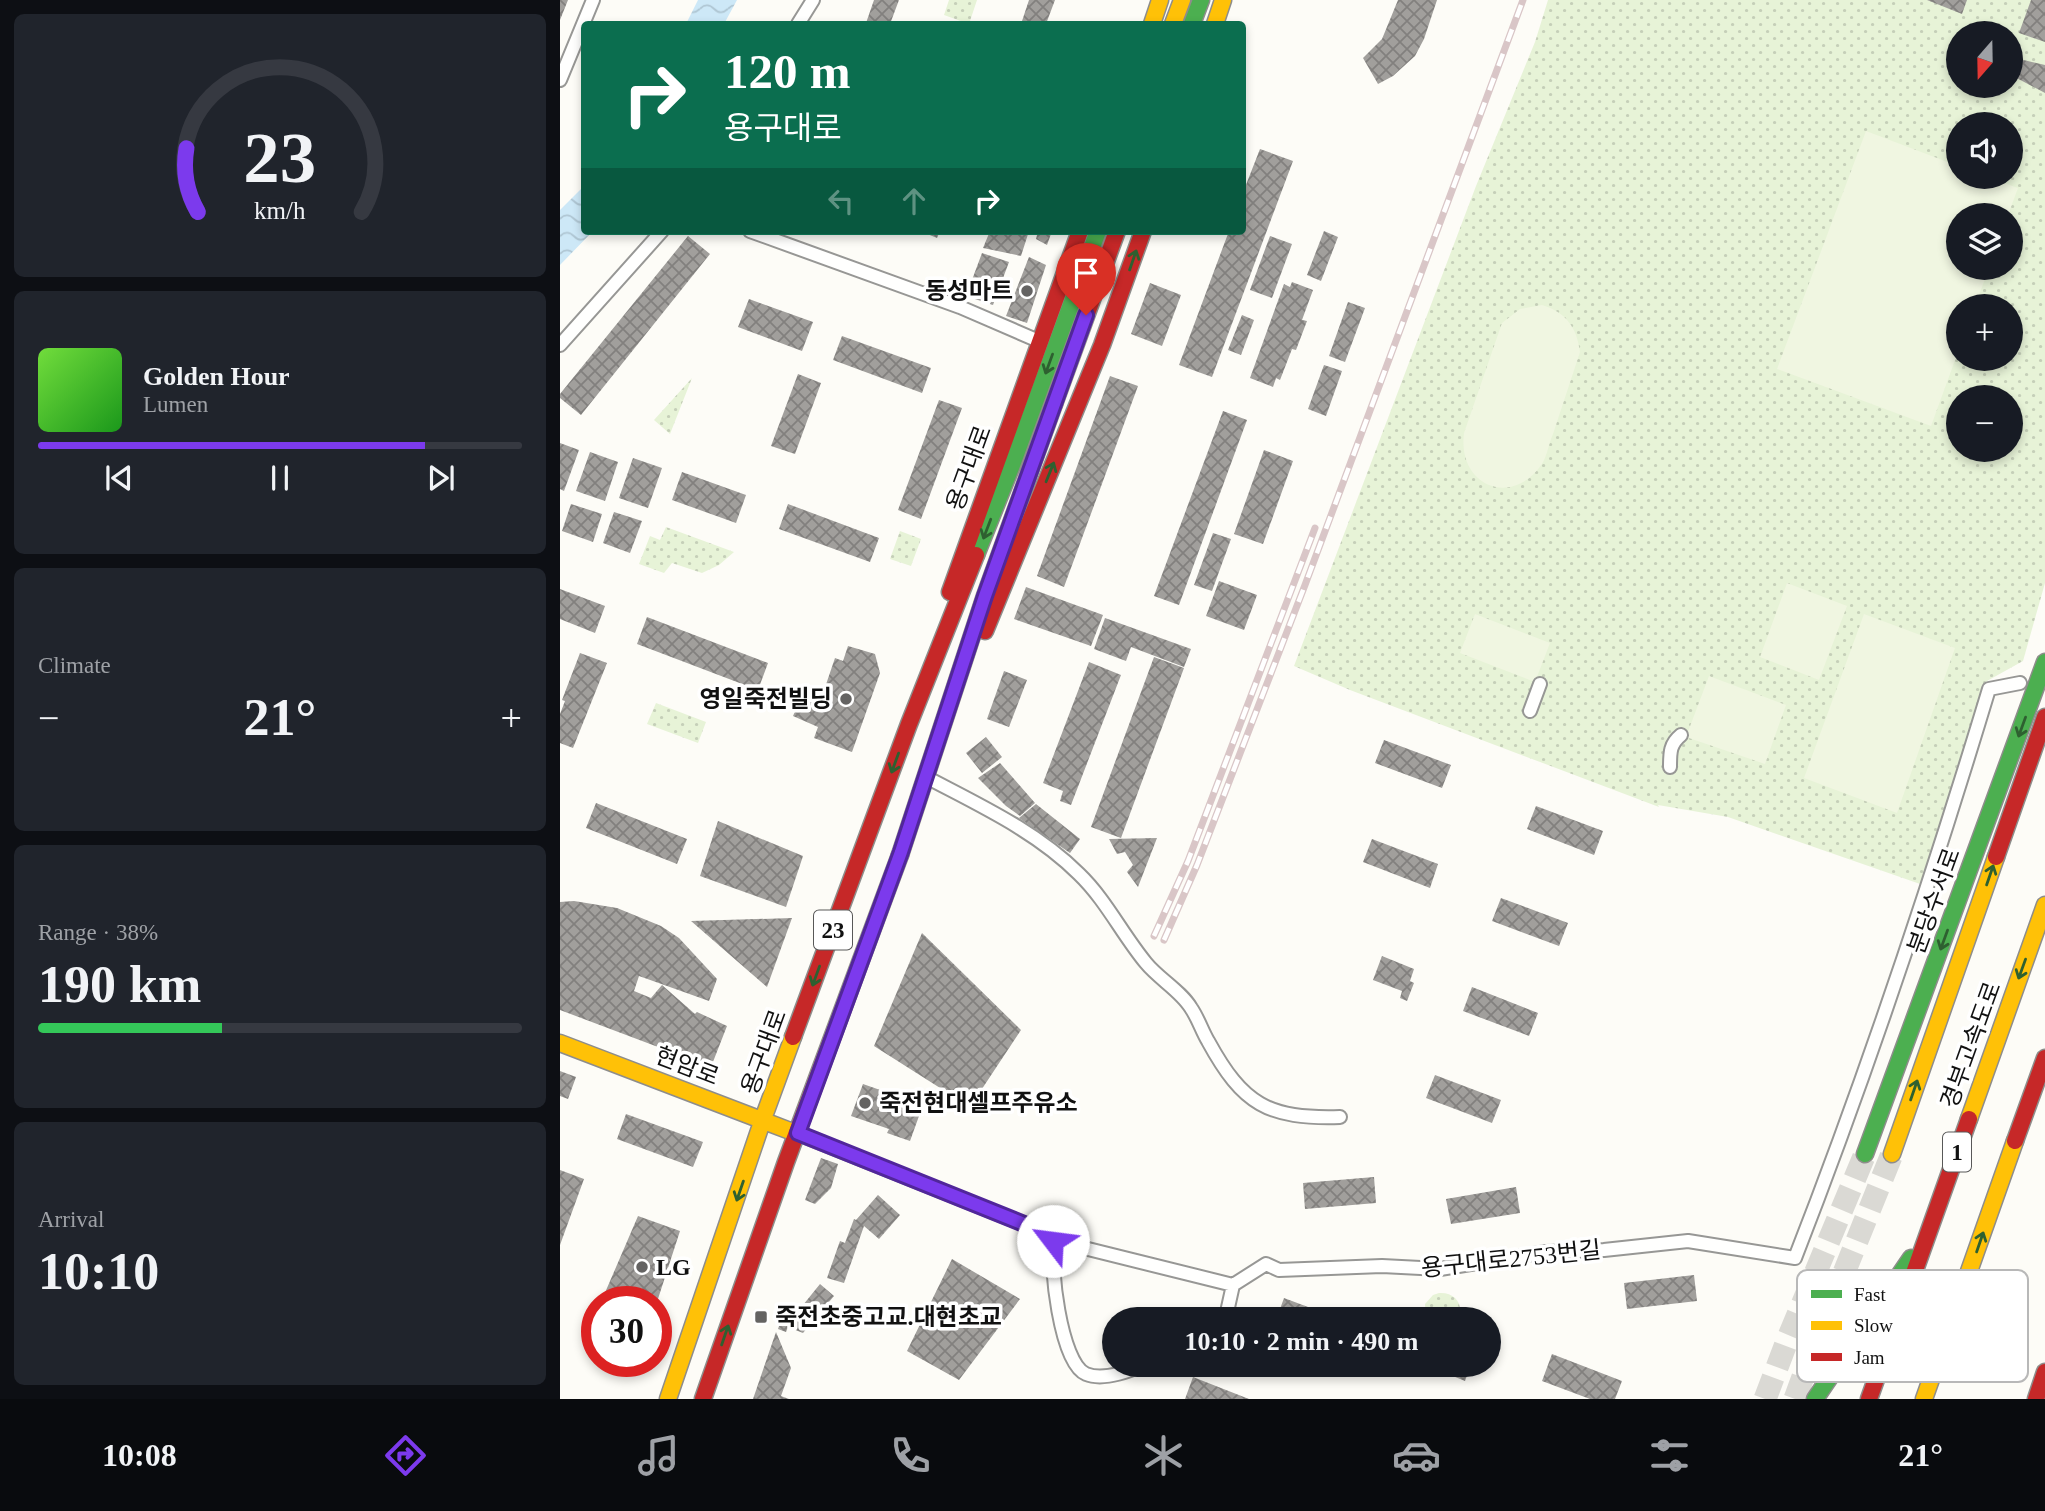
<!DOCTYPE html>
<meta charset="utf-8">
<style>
body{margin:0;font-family:"Times New Roman","Noto Sans KR",serif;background:#20242c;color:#f1f3f6;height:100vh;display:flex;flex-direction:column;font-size:26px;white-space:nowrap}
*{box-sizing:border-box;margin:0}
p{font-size:23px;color:#9ea1a6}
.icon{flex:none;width:38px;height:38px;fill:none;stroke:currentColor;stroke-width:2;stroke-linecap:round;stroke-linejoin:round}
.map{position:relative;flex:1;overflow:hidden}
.side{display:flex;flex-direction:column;gap:14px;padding:14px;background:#0d0f14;width:560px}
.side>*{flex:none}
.banner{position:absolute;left:21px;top:21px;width:665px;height:214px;border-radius:7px;box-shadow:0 4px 10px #0003;background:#0b6e4f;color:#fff;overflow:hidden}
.needle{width:46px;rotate:200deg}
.buttons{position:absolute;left:1386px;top:21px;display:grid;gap:14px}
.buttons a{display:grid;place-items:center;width:77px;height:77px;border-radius:50%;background:#171b24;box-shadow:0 4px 10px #0003;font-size:35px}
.speed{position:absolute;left:21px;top:1286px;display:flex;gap:14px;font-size:35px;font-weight:700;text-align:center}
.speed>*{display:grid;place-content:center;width:91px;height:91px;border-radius:50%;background:#171b24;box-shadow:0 4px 10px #0003;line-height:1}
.speed .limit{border:10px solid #d22;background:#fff;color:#111}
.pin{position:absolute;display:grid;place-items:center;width:60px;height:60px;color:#fff;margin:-72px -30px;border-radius:50% 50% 50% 0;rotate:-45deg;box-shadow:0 0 7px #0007}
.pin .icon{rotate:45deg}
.me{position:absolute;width:77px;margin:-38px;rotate:300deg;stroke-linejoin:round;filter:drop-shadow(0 0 5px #0008)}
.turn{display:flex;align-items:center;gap:24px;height:147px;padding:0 28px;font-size:32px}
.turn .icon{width:91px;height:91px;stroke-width:2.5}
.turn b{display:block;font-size:49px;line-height:60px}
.lanes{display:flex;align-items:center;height:66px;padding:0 28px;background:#0003;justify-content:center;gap:35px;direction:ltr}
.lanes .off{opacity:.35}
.big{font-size:52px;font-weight:800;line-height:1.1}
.side .card{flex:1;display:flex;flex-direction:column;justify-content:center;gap:10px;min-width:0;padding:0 24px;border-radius:10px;background:#20242c}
.side .dial{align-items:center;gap:0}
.dial svg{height:182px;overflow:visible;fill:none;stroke:#363941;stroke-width:7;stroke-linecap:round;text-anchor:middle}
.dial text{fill:#f1f3f6;stroke:none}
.song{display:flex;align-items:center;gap:21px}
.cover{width:84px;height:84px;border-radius:10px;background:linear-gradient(135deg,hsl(100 70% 55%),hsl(120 70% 35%))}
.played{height:7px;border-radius:4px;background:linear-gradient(90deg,#7c3aed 80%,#363941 80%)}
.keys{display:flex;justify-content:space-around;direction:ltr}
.heat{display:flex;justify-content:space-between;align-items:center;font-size:38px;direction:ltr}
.charge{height:10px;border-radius:5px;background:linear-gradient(90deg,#34c759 38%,#363941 0)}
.trip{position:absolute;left:542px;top:1307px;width:399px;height:70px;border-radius:35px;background:#171b24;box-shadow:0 4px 10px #0003;font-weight:800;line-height:70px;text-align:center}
.dock{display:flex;height:112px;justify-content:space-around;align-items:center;background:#090b0e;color:#9ea1a6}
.dock .icon{width:49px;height:49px}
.dock .active{color:#7c3aed}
.dock b{font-size:32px;color:#f1f3f6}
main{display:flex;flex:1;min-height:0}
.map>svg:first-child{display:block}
.park{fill:url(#park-dots);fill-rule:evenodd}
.pitch{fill:#f0f6e1}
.water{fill:url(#water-waves)}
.building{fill:url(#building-cross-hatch)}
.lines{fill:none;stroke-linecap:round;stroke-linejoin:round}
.highway-tunnel{stroke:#dad9d4;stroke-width:23;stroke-dasharray:23 11;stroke-linecap:butt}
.street-casing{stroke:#979795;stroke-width:16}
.fast-casing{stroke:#8e8d8b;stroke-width:19}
.slow-casing{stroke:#8e8d8b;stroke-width:19}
.jam-casing{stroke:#8e8d8b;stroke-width:19}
.street{stroke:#fffffe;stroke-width:12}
.fast{stroke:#4caf50;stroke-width:16}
.slow{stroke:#ffc107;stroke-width:16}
.jam{stroke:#c62828;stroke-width:16}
.rail-casing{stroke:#d9c6c7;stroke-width:7}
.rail{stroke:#fff;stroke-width:4.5;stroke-dasharray:13;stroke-linecap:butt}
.oneway{stroke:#2e6030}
.route-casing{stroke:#51269a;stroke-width:18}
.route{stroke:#7c3aed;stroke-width:12}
.poi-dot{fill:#646362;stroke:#fff;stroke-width:2.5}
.labels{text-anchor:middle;stroke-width:7;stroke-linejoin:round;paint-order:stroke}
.shield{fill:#fff;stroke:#585858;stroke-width:2}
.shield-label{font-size:23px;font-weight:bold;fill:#111}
.poi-label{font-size:24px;font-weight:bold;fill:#111;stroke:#fff;text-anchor:start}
.street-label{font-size:24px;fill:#111;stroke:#fff}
.key{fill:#fff;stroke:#b8b8b8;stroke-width:2}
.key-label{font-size:19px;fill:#111}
</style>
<main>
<section class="side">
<div class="card dial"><svg viewBox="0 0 100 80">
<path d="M14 69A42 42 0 1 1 86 69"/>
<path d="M14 69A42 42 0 0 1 9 41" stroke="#7c3aed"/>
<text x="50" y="56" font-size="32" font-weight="700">23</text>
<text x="50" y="72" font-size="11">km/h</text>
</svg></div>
<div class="card">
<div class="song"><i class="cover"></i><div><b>Golden Hour</b><p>Lumen</p></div></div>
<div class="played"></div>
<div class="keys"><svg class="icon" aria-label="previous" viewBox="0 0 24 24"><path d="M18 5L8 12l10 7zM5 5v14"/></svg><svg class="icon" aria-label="pause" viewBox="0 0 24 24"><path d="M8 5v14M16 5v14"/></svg><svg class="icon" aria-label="next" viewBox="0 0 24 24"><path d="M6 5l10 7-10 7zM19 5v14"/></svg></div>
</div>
<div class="card"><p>Climate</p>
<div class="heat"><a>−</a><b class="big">21°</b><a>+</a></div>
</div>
<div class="card"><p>Range · 38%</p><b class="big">190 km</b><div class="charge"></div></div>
<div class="card"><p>Arrival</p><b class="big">10:10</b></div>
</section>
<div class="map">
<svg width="1485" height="1399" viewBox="0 0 1485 1399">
<defs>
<pattern id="park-dots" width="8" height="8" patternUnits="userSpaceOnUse" patternTransform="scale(1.75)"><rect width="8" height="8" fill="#e7f3d7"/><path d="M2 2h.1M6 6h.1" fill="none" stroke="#c5cfb8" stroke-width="1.8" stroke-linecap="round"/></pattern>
<pattern id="water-waves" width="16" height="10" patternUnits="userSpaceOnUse" patternTransform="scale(1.75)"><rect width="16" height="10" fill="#cde8f7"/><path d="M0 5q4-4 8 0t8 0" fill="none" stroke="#afc6d3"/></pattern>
<pattern id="building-cross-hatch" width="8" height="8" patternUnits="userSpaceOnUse" patternTransform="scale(1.75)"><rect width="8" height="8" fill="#a19f9c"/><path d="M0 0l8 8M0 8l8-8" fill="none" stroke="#82807e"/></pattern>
</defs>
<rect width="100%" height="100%" fill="#fdfcf7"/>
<path class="park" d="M389,0H417L409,24L384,15Z
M988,0H1485V583L1463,661L1427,681L1363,885L1168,817L1098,805L1099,807L790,690L734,666L916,186L975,42ZM1398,33H1451V86H1398ZM1398,124H1451V177H1398ZM1398,215H1451V268H1398ZM1398,306H1451V359H1398ZM1398,397H1451V450H1398Z
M132,378L110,434L94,420Z
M106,527L174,552L159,565L142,573L112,563L104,573L79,564L90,536L100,540Z
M340,531L361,539L351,566L330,559Z
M96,703L146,722L138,743L87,724Z
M879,1293C895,1292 904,1304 899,1319H866L865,1304L873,1295Z"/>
<path class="pitch" d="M1306,131L1398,166V177H1427L1458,188L1448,215H1398V268H1429L1415,306H1398V352L1371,426L1217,369Z
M982,305C1006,312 1017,328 1020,352C1011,379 1002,407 993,434C989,443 987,456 982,464C951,509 897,485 904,433L942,323L960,309Z
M1227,583L1287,606L1259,680L1200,657Z
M915,614L990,643L975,682L900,653Z
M1304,614L1395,648L1337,813L1244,778Z
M1149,676L1226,705L1205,764L1126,737Z"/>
<path class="water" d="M138,0H177L164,24H126Z
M24,186V231H33L0,265V210Z"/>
<path class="building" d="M0,0H8L0,20Z
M314,0H339L330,24L306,23Z
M469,0H495L486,24H461Z
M838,0H877L864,39L855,56L833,76L818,84L803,58L822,39Z
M1367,0H1407L1402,14Z
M1471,0H1485V42L1459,33Z
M1451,57L1485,65V93L1451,75Z
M700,149L733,161L652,377L619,365L669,231H682V195Z
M360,231H380L377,238Z
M430,231H469L461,256L423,248Z
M478,231H492L487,245L476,239Z
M764,231L778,237L761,281L747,275Z
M128,236L150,254L21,415L0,398V394Z
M710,236L732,244L712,298L690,290Z
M422,253L449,262L433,305L406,296Z
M469,257L486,265L467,323L446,316Z
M732,282L753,290L742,320L747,321L736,350L732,349L720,380L716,378L713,387L690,378L724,284L730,287Z
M590,283L621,295L602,346L571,334Z
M189,299L253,322L242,351L178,327Z
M788,302L805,308L785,362L769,356Z
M682,315L694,320L681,355L668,350Z
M282,336L371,368L362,393L273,360Z
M764,365L782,371L766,416L748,409Z
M238,374L261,383L235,454L211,446Z
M550,376L578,386L504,587L477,576Z
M379,400L402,408L361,519L338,510Z
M663,411L687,420L619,605L594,596Z
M0,443L19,450L4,491L0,489Z
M704,450L733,461L703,544L674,534Z
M30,452L58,462L45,501L16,491Z
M73,458L102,468L88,508L59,498Z
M122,472L186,495L176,523L112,500Z
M11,504L42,514L33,542L2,531Z
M228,504L319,538L310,562L219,529Z
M54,512L82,521L70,553L43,543Z
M653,533L671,539L652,591L634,585Z
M659,581L697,595L684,630L646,616Z
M466,587L543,615L531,646L454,619Z
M0,589L45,606L35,633L0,619Z
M87,617L208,663L198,690L77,644Z
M545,618L631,649L624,667L571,647L566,661L534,649Z
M288,646L315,654L320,673L292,752L254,738L258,727L233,716L242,696L260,702L275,658L283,661Z
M20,653L47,663L13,748L0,743V714L5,701L2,700Z
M594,657L624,668L561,838L531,827Z
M529,662L561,675L511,805L500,801L503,791L483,783Z
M444,671L467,680L449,727L427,719Z
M426,737L442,757L422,773L406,753Z
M824,740L891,765L882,788L815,763Z
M440,763L475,803L460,816L446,806L418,778Z
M36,803L127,839L117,864L26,828Z
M476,804L520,839L510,853L459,818Z
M976,806L1043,831L1034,855L967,829Z
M158,821L243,856L226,907L140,876Z
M597,838L578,887L567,872L573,865L565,852L557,854L549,839Z
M812,839L878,864L870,888L803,862Z
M941,898L1008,923L999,946L932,921Z
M14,901L57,908L101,926L119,938L157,979L149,1001L79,976L74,991L91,998L102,985L135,1014L137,1012L167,1026L151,1067L0,1010V902Z
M232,918L207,987L131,921Z
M362,933L461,1030L410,1107L314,1046Z
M822,956L854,969L850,981L854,983L847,1001L840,998L842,991L813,980Z
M912,987L978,1013L969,1036L903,1011Z
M0,1071L16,1077L8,1099L0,1096Z
M875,1075L941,1100L932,1123L866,1098Z
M303,1084L363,1105L350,1141L327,1133L329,1129L291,1116Z
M66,1114L143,1142L133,1167L57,1139Z
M261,1158L278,1164L271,1188L255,1204L245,1200Z
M0,1170L24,1179L0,1245Z
M814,1177L816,1203L745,1209L743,1183Z
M956,1187L960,1213L891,1224L886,1199Z
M318,1195L340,1215L319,1239L304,1226L284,1283L267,1278L280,1241L285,1243L294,1219L296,1220Z
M78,1216L120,1231L97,1302H41Z
M392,1259L460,1299L399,1380L347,1351Z
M1134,1275L1137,1301L1067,1309L1064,1283Z
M260,1284L274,1296L243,1333L228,1327L226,1332L218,1329L220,1323L217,1322L222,1308L249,1318L252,1312L243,1305Z
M724,1298L780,1319V1320H716Z
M37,1311V1327L31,1324Z
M216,1332L231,1368L221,1396L229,1399H193Z
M992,1354L1062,1381L1055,1399H1030L982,1381Z
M866,1365H911L905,1381Z
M633,1377L689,1399H625Z"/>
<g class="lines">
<path class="highway-tunnel" d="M1205,1399L1227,1341L1305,1154
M1235,1399L1252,1352L1332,1154"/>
<g class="street-casing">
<path id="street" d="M238,24L253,0
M0,80L33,0
M190,231L400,307L481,342
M0,345L102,231
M970,711L980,684
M1110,767C1110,752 1110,744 1121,735
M366,777C419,805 476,831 519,874C546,900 562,934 586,963C599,979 621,991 631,1008C638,1018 642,1031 648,1041C683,1105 708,1119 780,1117
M238,1134L520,1247L673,1285L706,1264L719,1270L822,1266L880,1269L986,1252L1044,1250L1128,1241L1235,1258C1308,1071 1371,881 1429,689L1460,683
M494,1236C489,1262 500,1363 526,1374C543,1381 567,1372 583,1365
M663,1320L667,1312L673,1285"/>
</g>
<g class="fast-casing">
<path id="fast" d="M632,24L641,0
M416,555L452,465L538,231
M340,855L425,596L494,404
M1305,1154L1485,662
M1255,1399L1351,1258"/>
</g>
<g class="slow-casing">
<path id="slow" d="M592,24L600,0
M613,24L622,0
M655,24L663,0
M0,1043L238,1134
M1409,1119L1485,905
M1332,1154L1436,857
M108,1399L203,1119L233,1037
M1364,1399L1455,1141"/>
</g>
<g class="jam-casing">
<path id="jam" d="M494,404L557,231
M390,592L520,231
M425,631L542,345L583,231
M1436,857L1485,717
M233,1037L349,724L416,555
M1455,1141L1485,1058
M143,1399L226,1162L340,855
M1309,1399L1409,1119
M1476,1399L1485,1372"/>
</g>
<use href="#street" class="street"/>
<use href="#fast" class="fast"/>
<use href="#slow" class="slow"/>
<use href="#jam" class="jam"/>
<g class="rail-casing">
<path id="rail" d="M594,936L628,861L755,528
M604,940L637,865L745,585L963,0"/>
</g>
<use href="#rail" class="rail"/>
</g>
<defs><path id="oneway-shaft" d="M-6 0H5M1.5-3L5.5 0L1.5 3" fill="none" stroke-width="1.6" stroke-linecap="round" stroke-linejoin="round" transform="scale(1.75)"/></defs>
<g class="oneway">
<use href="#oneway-shaft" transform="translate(573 260) rotate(-71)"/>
<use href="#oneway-shaft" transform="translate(489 364) rotate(110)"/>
<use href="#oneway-shaft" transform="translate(490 472) rotate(-68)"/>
<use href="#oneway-shaft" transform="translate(427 529) rotate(111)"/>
<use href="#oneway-shaft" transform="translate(1462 727) rotate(110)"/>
<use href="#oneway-shaft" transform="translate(335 763) rotate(110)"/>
<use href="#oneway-shaft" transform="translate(1430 875) rotate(-71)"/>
<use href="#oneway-shaft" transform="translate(1384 940) rotate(110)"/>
<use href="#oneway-shaft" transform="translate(1462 969) rotate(110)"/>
<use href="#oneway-shaft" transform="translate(256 976) rotate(110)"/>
<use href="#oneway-shaft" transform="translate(1354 1090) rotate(-71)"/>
<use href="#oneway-shaft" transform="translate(180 1191) rotate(109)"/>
<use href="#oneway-shaft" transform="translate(1420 1242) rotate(-71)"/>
<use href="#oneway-shaft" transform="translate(165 1335) rotate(-71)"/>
</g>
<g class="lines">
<g class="route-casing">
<path id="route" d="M493,1241L494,1236L238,1133L341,852L425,596L526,315"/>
</g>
<use href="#route" class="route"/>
</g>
<g class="poi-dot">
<circle cx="467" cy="291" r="7"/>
<circle cx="286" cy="699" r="7"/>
<circle cx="305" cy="1103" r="7"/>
<circle cx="82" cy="1267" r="7"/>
<rect x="194" y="1310" width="14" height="14" rx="3.5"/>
</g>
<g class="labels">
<g class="shield">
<rect x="254" y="910.5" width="38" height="39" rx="5"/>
<rect x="1383" y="1132.5" width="28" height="39" rx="5"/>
</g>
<g class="shield-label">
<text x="273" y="938">23</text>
<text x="1397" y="1160">1</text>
</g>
<g class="poi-label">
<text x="453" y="299" text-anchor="end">동성마트</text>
<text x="272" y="707" text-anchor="end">영일죽전빌딩</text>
<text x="319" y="1111">죽전현대셀프주유소</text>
<text x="96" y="1275">LG</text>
<text x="215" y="1325">죽전초중고교.대현초교</text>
</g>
<g class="street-label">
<text transform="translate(409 468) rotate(-70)" y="8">용구대로</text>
<text transform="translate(1374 901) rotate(-70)" y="8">분당수서로</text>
<text transform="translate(1411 1045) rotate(-70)" y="8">경부고속도로</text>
<text transform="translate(204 1052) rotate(-70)" y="8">용구대로</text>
<text transform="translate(127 1066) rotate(21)" y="8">현암로</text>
<text transform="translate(951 1259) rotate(-6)" y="8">용구대로2753번길</text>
</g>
</g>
<rect x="1237" y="1270" width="231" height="112" rx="10" class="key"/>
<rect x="1251" y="1290" width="31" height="8" fill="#4caf50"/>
<rect x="1251" y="1321" width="31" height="9" fill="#ffc107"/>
<rect x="1251" y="1353" width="31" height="8" fill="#c62828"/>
<g class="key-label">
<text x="1294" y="1301">Fast</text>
<text x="1294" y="1332">Slow</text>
<text x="1294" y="1364">Jam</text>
</g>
</svg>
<div class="buttons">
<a><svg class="needle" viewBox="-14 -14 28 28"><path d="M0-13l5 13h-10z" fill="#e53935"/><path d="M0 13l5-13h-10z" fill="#9ea1a6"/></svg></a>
<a><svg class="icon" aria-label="sound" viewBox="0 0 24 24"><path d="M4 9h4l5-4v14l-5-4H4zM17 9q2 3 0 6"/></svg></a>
<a><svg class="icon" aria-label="layers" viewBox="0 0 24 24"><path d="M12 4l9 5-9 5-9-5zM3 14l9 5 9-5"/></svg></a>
<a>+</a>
<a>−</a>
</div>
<div class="speed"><div class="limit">30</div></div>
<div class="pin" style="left:526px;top:315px;background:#d93025"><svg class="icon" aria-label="arrive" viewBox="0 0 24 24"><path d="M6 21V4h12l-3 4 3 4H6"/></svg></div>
<svg class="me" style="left:493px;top:1241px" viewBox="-20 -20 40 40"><circle r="19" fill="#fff"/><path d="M0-13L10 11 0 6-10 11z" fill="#7c3aed"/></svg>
<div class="trip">10:10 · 2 min · 490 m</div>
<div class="banner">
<div class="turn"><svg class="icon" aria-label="right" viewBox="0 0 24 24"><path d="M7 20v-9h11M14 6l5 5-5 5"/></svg><div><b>120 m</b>용구대로</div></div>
<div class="lanes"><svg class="icon off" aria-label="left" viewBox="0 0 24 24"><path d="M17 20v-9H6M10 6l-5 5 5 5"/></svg><svg class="icon off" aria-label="ahead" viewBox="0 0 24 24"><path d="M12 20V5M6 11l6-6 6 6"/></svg><svg class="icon" aria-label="right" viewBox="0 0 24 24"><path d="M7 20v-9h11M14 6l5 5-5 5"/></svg></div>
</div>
</div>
</main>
<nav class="dock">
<b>10:08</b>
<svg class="icon active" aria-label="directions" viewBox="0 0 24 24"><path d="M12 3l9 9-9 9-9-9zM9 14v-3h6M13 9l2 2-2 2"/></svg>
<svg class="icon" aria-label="music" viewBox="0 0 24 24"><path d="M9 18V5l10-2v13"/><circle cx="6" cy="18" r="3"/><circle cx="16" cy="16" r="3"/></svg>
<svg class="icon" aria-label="phone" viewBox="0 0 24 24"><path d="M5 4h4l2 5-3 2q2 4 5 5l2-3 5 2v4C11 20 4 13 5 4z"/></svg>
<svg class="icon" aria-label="climate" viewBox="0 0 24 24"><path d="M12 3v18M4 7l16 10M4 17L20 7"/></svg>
<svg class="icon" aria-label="car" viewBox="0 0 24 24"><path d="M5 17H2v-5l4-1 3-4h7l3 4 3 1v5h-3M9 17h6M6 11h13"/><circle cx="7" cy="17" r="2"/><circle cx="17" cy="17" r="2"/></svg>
<svg class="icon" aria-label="filters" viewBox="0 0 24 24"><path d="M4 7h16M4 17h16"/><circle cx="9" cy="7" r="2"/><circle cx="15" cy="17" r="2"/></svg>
<b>21°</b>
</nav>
